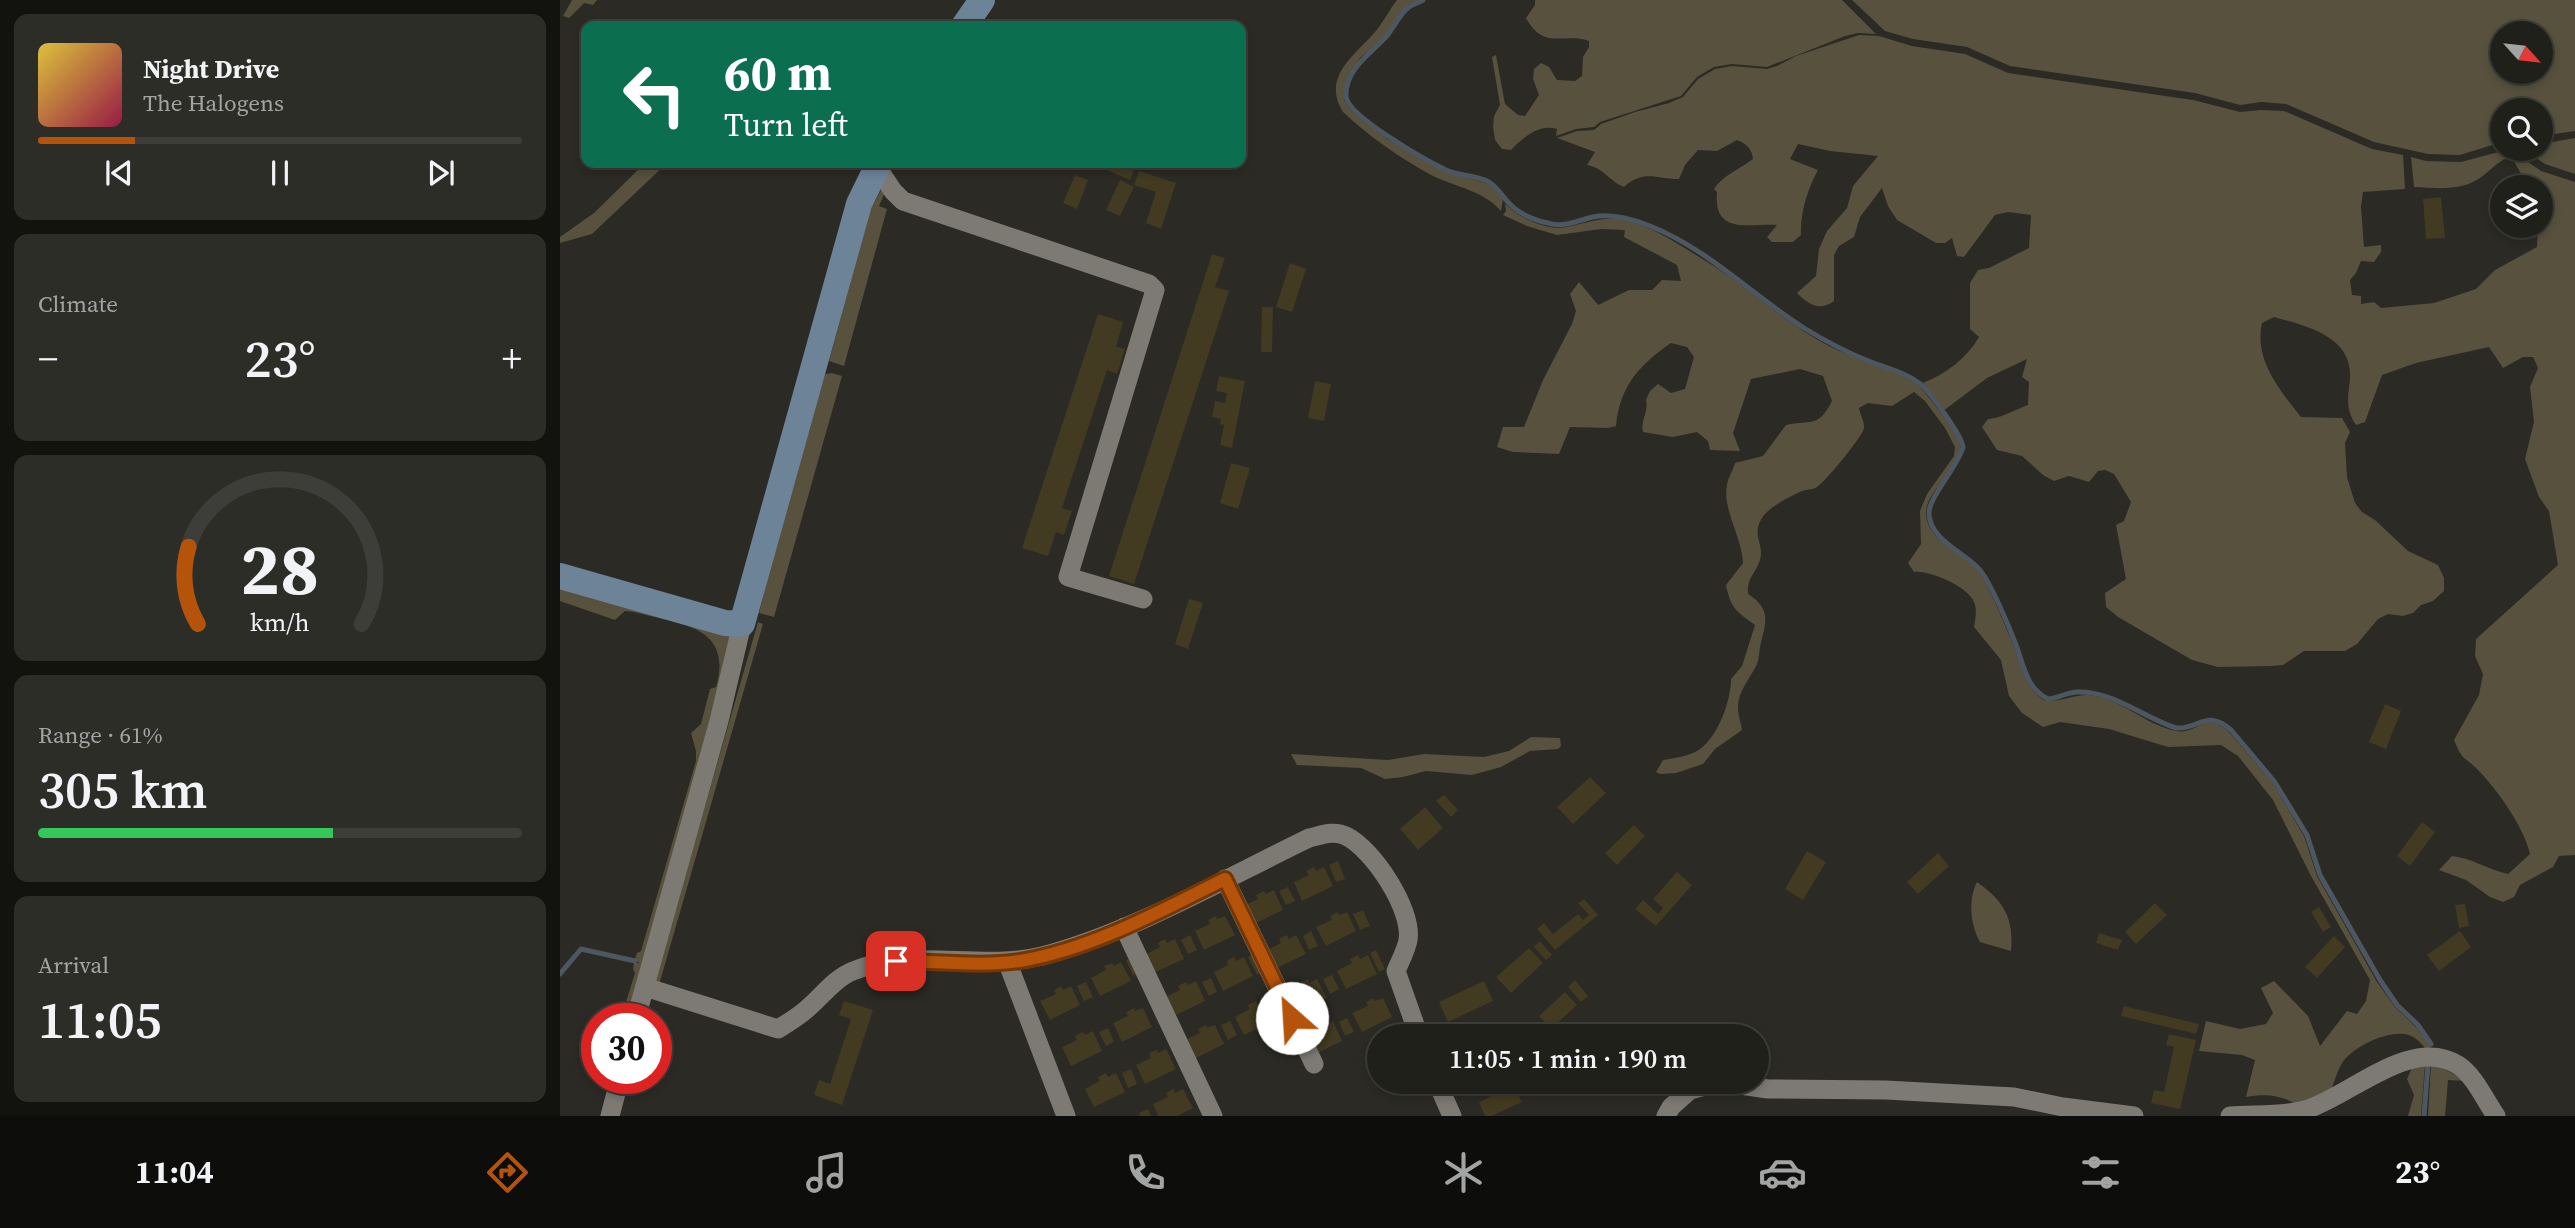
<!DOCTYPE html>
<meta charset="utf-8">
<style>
body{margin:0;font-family:"Source Serif 4",serif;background:#2d2d28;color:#f1f3f6;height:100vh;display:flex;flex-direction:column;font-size:26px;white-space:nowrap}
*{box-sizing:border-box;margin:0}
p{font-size:23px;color:#a2a3a3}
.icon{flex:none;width:38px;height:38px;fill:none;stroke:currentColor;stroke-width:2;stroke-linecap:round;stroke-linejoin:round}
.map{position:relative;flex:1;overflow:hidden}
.sheet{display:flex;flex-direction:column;gap:14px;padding:14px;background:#12120f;width:560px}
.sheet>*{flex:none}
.guide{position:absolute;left:21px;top:21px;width:665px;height:147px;border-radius:14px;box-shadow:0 4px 10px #0003,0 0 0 2px #3d3e3a;background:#0b6e4f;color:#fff;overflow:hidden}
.needle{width:46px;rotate:117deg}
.tools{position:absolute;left:1930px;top:21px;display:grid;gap:14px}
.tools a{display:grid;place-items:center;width:63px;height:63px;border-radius:50%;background:#20201b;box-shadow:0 4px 10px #0003,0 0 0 2px #3d3e3a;font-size:35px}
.speed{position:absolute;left:21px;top:1003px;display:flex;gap:14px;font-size:35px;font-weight:700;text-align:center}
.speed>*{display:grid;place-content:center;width:91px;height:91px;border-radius:50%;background:#20201b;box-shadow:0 4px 10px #0003,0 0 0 2px #3d3e3a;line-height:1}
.speed .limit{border:10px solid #d22;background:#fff;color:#111}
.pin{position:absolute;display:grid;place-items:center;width:60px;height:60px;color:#fff;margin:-30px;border-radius:14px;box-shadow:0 4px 10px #0006}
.me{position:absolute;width:77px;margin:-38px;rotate:334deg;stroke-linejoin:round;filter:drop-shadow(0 0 5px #0008)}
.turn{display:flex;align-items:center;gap:24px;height:147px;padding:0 28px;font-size:32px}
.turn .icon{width:91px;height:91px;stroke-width:2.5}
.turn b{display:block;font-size:49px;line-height:60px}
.big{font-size:52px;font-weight:600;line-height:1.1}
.sheet .card{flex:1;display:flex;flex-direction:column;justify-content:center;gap:10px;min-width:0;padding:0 24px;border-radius:14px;background:#2d2d28}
.sheet .dial{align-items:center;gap:0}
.dial svg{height:182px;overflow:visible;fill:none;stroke:#3d3e3a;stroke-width:7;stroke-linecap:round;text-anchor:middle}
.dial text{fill:#f1f3f6;stroke:none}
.song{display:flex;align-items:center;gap:21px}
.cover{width:84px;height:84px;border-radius:10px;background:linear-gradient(135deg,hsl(50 70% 55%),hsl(340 70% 35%))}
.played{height:7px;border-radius:4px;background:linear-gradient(90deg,#b45309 20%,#3d3e3a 20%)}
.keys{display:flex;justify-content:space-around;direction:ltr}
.heat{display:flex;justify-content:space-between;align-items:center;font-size:38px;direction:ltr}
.charge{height:10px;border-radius:5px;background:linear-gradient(90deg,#34c759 61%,#3d3e3a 0)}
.trip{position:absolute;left:807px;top:1024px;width:402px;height:70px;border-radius:35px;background:#20201b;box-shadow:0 4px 10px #0003,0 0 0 2px #3d3e3a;font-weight:600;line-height:70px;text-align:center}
.menu{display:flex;height:112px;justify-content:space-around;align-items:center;background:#0d0d0b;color:#a2a3a3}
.menu .icon{width:49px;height:49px}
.menu .on{color:#b45309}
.menu b{font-size:32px;color:#f1f3f6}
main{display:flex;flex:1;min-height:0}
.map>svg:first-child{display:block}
.green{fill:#57513d;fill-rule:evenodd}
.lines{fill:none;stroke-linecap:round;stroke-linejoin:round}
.stream{stroke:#4d5762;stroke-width:5}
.building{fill:#423a21}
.street{stroke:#7c7a73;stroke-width:19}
.secondary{stroke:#6d8397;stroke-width:26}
.route-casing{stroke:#753606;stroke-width:18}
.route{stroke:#b45309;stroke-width:12}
</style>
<main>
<section class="sheet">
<div class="card">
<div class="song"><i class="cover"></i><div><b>Night Drive</b><p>The Halogens</p></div></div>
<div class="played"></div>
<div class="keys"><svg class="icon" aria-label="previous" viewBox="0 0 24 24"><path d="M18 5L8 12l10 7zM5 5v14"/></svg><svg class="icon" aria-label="pause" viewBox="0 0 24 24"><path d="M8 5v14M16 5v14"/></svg><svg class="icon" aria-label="next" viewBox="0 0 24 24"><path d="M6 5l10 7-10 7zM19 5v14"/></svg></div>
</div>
<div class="card"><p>Climate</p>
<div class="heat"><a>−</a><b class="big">23°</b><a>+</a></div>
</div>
<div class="card dial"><svg viewBox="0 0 100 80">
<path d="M14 69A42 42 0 1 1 86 69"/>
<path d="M14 69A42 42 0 0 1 10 35" stroke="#b45309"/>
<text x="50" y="56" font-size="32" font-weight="700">28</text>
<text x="50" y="72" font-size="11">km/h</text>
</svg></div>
<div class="card"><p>Range · 61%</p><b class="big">305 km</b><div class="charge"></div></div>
<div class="card"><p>Arrival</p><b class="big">11:05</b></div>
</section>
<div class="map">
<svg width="2015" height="1116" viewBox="0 0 2015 1116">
<rect width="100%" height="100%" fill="#2b2a24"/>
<path class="green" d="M12,0H37L33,5L24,3L9,18L3,16Z
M837,0H860L849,4L827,34L800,58L786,85L784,100L790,109L827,139L887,172L929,184L943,199L941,211C924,191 896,187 873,176C840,158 811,138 783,112C761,77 795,55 815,32C823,23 829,10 837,0Z
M975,0H1282L1316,34L1298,33L1285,36L1207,67L1172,64L1154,67L1137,77L1121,96L1040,122L1034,127L1016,129L996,136L997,129C979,123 963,138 951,150L942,149L935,140L933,127L934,116L940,105L932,57L936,55L945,104L958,115L965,116L979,95L973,79L974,69L981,63L989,67L997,80L1015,81L1022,76L1023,57L1029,47V41C1003,32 984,51 966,18L975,5Z
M1292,0H2015V131L1981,136V110H1942V142L1900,155L1868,154L1814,142L1726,104L1701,102L1680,105L1635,93L1450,66L1407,47L1353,39L1325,31ZM1942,33H1981V72H1942Z
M1299,35L1319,36L1352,46L1405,54L1448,73L1633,100L1680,112L1701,110L1724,111L1812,149L1843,155L1845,189L1803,192L1801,207L1804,247L1821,245V252L1814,262L1801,261L1796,273L1790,280L1792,295L1801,296V304L1814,302L1821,308L1874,303L1916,289L1935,270L1977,247L1978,226H1981V187H1974L1962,175L1951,157C1939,160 1933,168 1924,175C1903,192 1879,188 1854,187L1851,157L1866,161L1901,162L1950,149L1981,171L2015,182V855L1999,856L1993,867L1960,885L1954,897L1943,902L1930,897L1906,880L1879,870L1892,856C1909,857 1929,870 1948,874L1970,854C1964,827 1937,789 1917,769C1903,755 1903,762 1894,740L1919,695L1923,674L1915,656L1916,639L1998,565L1989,511L1979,497L1965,459L1974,422L1970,387L1978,368L1973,357H1963L1943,368L1929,347L1856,363L1822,375L1805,422L1796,425C1785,409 1788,397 1790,379C1793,336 1746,326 1714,317L1702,323C1694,360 1719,389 1741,417L1782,418L1790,432L1785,443L1787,477L1795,503L1802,512L1815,520L1848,551L1878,565L1884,578V591L1873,601L1861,605L1853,613L1843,616L1828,614L1818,619L1797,644L1785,651H1744L1723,665L1712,666L1658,667L1632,660L1558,617L1546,607L1545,593L1566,579L1556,525L1564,521L1571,502L1554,474L1545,470L1538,471L1529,482L1509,476L1494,481L1483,475L1462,456L1437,450L1422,427L1428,419C1439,419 1456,409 1468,405L1469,382L1462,377L1467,359L1427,378L1383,411L1363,383C1387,373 1406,359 1419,337L1410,329V283L1418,270L1429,268L1469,248L1471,215L1448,212L1435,215L1404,257L1397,256L1392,238L1385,243H1376L1337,220L1328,206L1322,188L1300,217L1294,237L1279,246L1274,255V301C1259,312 1248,304 1237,293L1256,276L1259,249L1267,231L1287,208L1293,186L1318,156L1270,151L1238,144L1230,159L1258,170C1248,188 1240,213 1241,235L1233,242H1212L1207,237L1217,225C1190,223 1153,236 1157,192L1154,189C1163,175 1180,169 1193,159C1192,149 1187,144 1177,140L1157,151L1138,150L1125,165L1119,179C1095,179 1084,169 1064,187C1049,181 1044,168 1027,165L1035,152L997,138L1017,131L1034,130L1041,124L1075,112L1109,103L1123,97L1138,79L1155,69L1172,66L1207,69L1217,66L1236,56Z
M2015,138V174L1985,164L1963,149H1981V144Z
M85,163H107L32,234L0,243V237L34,213Z
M322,188L325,192L319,206L327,209L284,366L269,361L310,211Z
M945,203C958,218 987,231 1007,227C1027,223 1043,216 1064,220C1093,226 1119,245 1144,260C1188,286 1225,324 1271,347C1296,359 1337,369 1358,385C1364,390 1397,433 1399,440C1408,463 1364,490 1366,515C1369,544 1404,552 1419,572C1431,589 1444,624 1453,644C1462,664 1463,685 1482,699C1492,705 1515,694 1528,695C1560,697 1585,725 1616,731C1638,735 1645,710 1669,732L1712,782L1744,836L1757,876L1817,982L1835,1007L1856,1027L1870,1045V1054C1864,1047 1858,1038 1849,1035C1829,1029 1791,1047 1781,1065C1776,1074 1773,1086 1769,1096L1742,1108C1723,1095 1708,1093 1686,1097L1695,1060L1682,1055L1639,1051L1646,1021L1680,1029L1706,1024L1713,1013L1701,988L1714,981L1748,1016L1760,1046L1787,1011L1797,1014L1806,1001L1810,980L1751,876L1713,800L1678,756L1661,745L1608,747L1549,729L1500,722L1483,727L1462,713L1449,696L1441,660L1414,627C1415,621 1417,611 1415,605C1412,588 1370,570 1354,572L1348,563L1361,544L1360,511L1367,494L1394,456L1395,447L1385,428L1365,401L1354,392L1332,406L1308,403L1299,408C1300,414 1305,423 1304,428C1303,436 1265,482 1257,487C1254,490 1247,489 1242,491C1230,497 1214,504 1205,514C1189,533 1205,544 1200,560C1195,575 1187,577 1188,594C1213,610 1205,624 1200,647C1199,655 1199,661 1195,668C1188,681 1178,692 1178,708C1178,715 1181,723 1182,730L1155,749L1143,764L1116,773L1100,774L1096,772L1103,760C1115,758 1130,756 1140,749C1158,736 1171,701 1171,679L1182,666L1195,625C1176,611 1171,609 1166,585L1183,563C1182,537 1162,509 1167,485C1168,478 1173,470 1175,463L1203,456L1226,425C1251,419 1258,429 1272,401L1263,376L1240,369L1191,379L1173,433L1180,451L1150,450L1148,441L1137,432L1113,437L1083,432C1080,421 1089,412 1086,400L1090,391L1098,384L1111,393L1125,389L1134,357L1127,347L1111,343C1079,365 1060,386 1056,426L1048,428L1010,427L999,454L953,452L937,447L943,427H964L983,380L1012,324L1016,311L1010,294L1019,282L1038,305L1069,290H1092L1102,280L1121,281L1117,265L1064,237L1065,230L1041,229L997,235L967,226L943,215L946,211Z
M272,373L282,376L214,617L199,613L226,506L265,374Z
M0,580L173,636L72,1018H61L75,973L73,969L74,963H79L75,959L77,953L81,951L136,761V751L131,733L141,724L150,689L156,687C174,625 118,624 74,612L65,611L55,620L0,601Z
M198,622L203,624L99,985L94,983Z
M971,737L1000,738L1001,746L998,749L970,751L941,767L912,775L866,771L843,777L825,779L801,768L737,765L731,754L828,760L864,754L924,757L949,751Z
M1417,882C1444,901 1454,918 1451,951L1420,942C1410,925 1408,899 1417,882Z
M1868,1060L1907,1081L1888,1080L1885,1116H1868L1871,1065L1865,1064L1861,1116H1848L1854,1095L1847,1079L1854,1063Z"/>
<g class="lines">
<path class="stream" d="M863,0C859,3 853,4 849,7C838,15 833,31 823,40C808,55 785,71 786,96C787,116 867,161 886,170C899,176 914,175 927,181C939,187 943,199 953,207C963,216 979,222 992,224C1006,227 1019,220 1033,217C1052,213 1072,219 1090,226C1148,249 1192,295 1244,328C1265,341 1288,353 1311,362C1327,368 1344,372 1359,383C1369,390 1402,436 1403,447C1397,468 1369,497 1369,513C1369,539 1403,552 1418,568C1429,578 1450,629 1456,645C1464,666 1466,688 1488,699C1498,698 1506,693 1516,692C1552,690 1582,717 1616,728C1639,730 1646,708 1671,730L1714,781L1747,835L1760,875L1820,980L1837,1005L1858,1025L1871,1044
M0,974L21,949L75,961
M1864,1116L1868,1064"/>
</g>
<path class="building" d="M542,163H555L574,171L570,180L540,167Z
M579,171L616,183L601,229L586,223L596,192L574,185Z
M515,175L528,180L517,209L503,203Z
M560,180L574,187L560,216L546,210Z
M1881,197L1885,238L1866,239L1863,199Z
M652,254L665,258L655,287L669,291L574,584L549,576Z
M730,263L746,269L732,312L716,307Z
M702,307H713L712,352H701Z
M538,314L563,322L556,347L565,349L557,374L547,370L502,508L512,511L504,535L496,532L488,556L462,548Z
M659,376L685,381L672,448L660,445L664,425L660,424L661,419L652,417L655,401L665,403L667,393L656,391Z
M755,381L771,384L764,421L748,418Z
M671,463L690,468L678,509L660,503Z
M629,599L643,603L628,649L615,644Z
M1825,704L1841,711L1826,749L1809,742Z
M1030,777L1046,793L1013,824L997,807Z
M884,795L898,810L891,817L876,801Z
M865,807L883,828L858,850L840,829Z
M1862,822L1875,832L1850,866L1837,856Z
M1074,825L1085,836L1057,865L1045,853Z
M1247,851L1266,862L1243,900L1225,889Z
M1378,853L1389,866L1358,894L1347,882Z
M778,861L785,879L776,882L769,865Z
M754,867L756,871L764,867L773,886L742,901L734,882L749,875L746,871Z
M1117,872L1132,885L1096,926L1075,909L1083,900L1098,914L1103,908L1093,899Z
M728,887L735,901L726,905L719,891Z
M714,890L723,910L692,925L683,906L698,899L696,895L704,891L706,894Z
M1024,899L1038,915L995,950L977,929L984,923L993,934L1018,914L1023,920L1029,915L1018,903Z
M1595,903L1607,915L1576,944L1565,932Z
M1905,904L1909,926L1899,928L1895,905Z
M1759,907L1771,927L1763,932L1751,912Z
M803,910L810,926L800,930L793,914Z
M777,912L779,915L787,912L796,931L766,946L756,927L772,920L770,916Z
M656,916L657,919L665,916L675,935L644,950L635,931L650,924L648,920Z
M751,931L758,946L749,950L743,936Z
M1900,931L1911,947L1879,971L1867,955Z
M1539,933L1562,940L1558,950L1536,943Z
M630,935L637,950L628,954L621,940Z
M727,935L729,939L736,935L746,954L715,969L706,951L721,943L719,939Z
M1774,936L1785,947L1757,978L1745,967Z
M605,939L607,943L615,939L624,959L593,973L585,955L600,947L598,943Z
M980,941L992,955L986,960L974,947Z
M969,948L983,963L951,993L936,977Z
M816,950L825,969L819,972L810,953Z
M695,953L704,972L697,975L688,957Z
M798,955L800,959L808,955L817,974L786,989L777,971L792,963L790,959Z
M573,957L580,972L573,976L566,960Z
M674,957L676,961L684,957L693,976L663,991L654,972L668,965L667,961Z
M561,962L571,981L540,996L531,978L546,970L544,966L552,963L554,966Z
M772,975L779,989L770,994L763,979Z
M651,978L657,992L649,996L642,982Z
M748,979L749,983L757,979L767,998L736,1013L727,994L742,987L740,983Z
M1015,980L1028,996L1021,1002L1008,987Z
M636,981L645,1001L614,1016L605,997L620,990L618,986L626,982L628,985Z
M924,981L933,1001L888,1022L879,1002Z
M526,982L533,997L524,1001L517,986Z
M501,986L503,990L511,986L520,1005L490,1020L480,1001L496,994L494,990Z
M1005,992L1017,1005L991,1029L979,1016Z
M813,998L815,1001L823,998L832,1017L802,1032L792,1013L808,1006L806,1002Z
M284,1001L313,1010L282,1105L254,1095L259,1080L270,1084L291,1019L279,1015Z
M696,1001L698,1005L706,1001L715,1020L684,1035L675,1017L690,1009L688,1005Z
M1564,1006L1639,1024L1636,1034L1561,1016Z
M574,1008L575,1011L583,1008L592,1027L562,1042L553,1023L568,1016L566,1012Z
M787,1018L794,1032L785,1036L779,1022Z
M670,1021L677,1035L668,1040L661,1025Z
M773,1021L782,1041L751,1056L742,1037L757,1030L755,1025L763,1022L765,1025Z
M646,1025L647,1028L655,1025L664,1044L634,1059L625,1040L640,1033L638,1029Z
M548,1028L554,1042L546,1046L539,1032Z
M533,1031L542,1051L511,1066L502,1047L517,1040L515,1036L523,1032L525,1035Z
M1609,1034L1636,1040L1620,1109L1591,1103L1594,1090L1604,1092L1614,1047L1606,1045Z
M606,1049L616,1069L585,1084L576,1065L591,1058L589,1053L597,1050L598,1053Z
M571,1069L577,1084L568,1088L562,1073Z
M546,1073L548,1077L556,1073L565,1092L534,1107L525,1089L540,1081L538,1077Z
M954,1086L962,1102L931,1116H925L919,1102Z
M614,1089L615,1093L623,1089L633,1108L617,1116H598L593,1104L608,1097L606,1093Z
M588,1109L591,1116H580L579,1113Z"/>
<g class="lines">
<path class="street" d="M317,167L333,191L343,201L589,284L595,290L508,577L583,599
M665,879L754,1064
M564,927L653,1116
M447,961L506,1116
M85,987L218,1029C228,1023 239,1016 248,1008C262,996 275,978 293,971C351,947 421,971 482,956C571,933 666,878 749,838C762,835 774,830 786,836C813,849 853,910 848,940C846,951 840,961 836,971L855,1025L857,1036
M76,1018L159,721L182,624
M877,1082L892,1116
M50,1116L60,1078
M1106,1116L1111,1107L1130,1090L1159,1082L1208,1089L1326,1090L1454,1097L1503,1107L1574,1116
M1670,1116C1692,1114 1724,1116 1745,1110C1789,1097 1851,1035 1898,1065C1914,1075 1925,1100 1936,1116"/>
<path class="secondary" d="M404,26L422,0
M0,576L165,623L182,624L299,204L319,163"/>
</g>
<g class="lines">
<g class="route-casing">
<path id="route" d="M336,961C376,961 420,967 460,961C532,949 600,911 665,879L732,1018"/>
</g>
<use href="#route" class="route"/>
</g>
</svg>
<div class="tools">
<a><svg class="needle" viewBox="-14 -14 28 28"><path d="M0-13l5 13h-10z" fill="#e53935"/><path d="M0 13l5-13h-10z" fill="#a2a3a3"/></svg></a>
<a><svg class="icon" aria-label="search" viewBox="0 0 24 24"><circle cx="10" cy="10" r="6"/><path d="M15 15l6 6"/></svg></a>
<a><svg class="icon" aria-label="layers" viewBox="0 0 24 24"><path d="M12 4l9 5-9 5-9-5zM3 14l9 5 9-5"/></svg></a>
</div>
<div class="speed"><div class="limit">30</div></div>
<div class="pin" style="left:336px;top:961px;background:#d93025"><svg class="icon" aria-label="arrive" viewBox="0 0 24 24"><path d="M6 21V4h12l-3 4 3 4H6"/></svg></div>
<svg class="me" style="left:732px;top:1018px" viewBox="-20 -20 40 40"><circle r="19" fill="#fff"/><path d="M0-13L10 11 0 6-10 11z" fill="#b45309"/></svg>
<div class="trip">11:05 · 1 min · 190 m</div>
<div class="guide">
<div class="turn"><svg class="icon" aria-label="left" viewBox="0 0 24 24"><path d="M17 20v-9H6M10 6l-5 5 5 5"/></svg><div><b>60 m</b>Turn left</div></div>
</div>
</div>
</main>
<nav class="menu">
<b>11:04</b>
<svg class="icon on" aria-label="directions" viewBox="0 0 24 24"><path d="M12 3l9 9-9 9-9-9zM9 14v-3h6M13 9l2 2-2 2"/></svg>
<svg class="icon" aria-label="music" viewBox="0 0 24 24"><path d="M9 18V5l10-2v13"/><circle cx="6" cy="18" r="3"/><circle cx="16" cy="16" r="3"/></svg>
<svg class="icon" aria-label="phone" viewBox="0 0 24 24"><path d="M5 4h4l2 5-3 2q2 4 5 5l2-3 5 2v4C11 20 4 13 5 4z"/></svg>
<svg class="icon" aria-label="climate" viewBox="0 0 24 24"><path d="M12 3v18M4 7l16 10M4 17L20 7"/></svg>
<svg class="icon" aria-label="car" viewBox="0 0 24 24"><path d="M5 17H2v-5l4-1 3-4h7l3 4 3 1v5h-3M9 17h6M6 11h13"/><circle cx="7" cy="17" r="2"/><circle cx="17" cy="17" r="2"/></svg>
<svg class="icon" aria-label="filters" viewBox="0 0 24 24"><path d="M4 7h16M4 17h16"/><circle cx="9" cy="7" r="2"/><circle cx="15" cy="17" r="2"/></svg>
<b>23°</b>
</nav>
